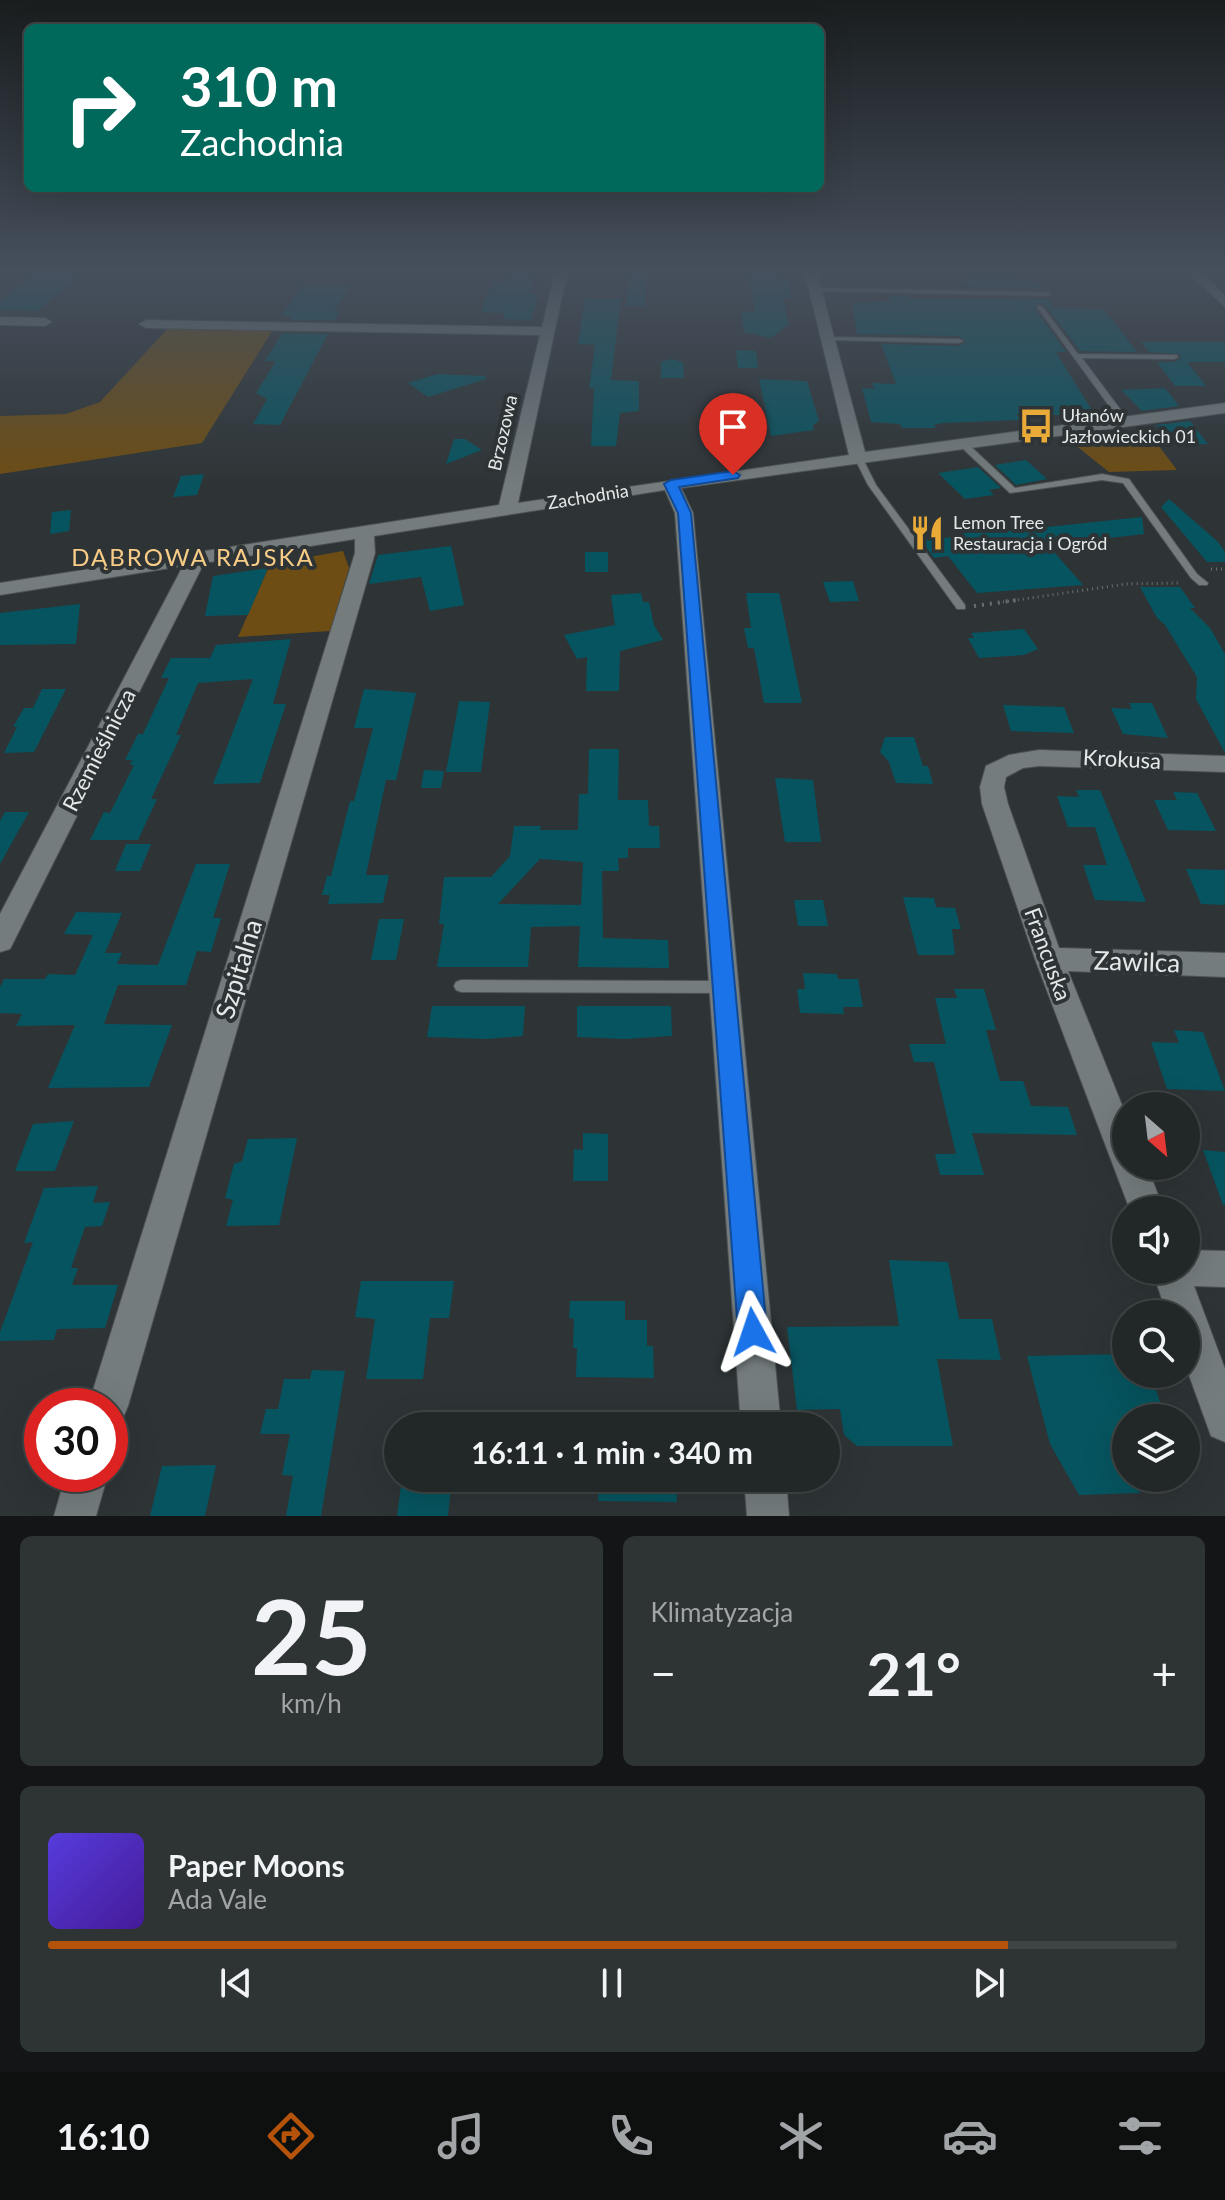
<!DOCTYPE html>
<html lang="pl">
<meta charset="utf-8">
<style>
body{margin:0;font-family:Lato,sans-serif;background:#2e3334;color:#f1f3f6;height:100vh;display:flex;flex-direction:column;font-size:30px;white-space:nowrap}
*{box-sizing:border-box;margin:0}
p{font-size:26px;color:#a2a5a8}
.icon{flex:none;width:44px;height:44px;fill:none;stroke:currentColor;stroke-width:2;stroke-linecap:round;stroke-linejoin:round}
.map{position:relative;height:1516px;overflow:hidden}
.drawer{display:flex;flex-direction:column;gap:20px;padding:20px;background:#131516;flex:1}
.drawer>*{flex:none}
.hud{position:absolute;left:24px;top:24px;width:800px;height:168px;border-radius:12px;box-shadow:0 8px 32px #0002,0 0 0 2px #3f4445;background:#00695c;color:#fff;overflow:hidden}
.needle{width:52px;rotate:152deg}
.controls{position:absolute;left:1112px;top:1092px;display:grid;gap:16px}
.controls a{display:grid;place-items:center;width:88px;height:88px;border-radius:50%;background:#222728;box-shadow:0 8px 32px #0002,0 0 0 2px #3f4445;font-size:40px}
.speed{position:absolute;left:24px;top:1388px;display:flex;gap:16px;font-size:40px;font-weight:700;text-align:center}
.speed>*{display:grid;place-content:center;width:104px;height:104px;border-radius:50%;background:#222728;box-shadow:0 8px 32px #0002,0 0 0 2px #3f4445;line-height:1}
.speed .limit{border:12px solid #d22;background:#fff;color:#111}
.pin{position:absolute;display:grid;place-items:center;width:68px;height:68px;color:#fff;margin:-82px -34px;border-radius:50% 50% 50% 0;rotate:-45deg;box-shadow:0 0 8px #0007}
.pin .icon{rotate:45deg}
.me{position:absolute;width:88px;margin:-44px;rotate:355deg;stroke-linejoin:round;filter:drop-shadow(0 0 6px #0008)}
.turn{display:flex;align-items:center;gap:28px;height:168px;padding:0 24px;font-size:36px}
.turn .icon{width:104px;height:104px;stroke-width:2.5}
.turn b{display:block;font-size:56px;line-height:68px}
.big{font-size:60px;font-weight:700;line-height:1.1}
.drawer .widget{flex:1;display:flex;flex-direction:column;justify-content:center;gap:12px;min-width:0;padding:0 28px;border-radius:12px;background:#2e3334}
.drawer .dial{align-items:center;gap:0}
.dial b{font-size:104px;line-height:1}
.song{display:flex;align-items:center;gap:24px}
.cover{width:96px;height:96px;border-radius:12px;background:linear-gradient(135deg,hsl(250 70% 55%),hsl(260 70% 35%))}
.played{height:8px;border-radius:4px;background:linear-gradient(90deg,#b45309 85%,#3f4445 85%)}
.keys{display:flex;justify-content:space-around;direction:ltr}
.heat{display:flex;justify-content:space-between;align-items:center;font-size:44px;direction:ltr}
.drawer .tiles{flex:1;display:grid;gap:20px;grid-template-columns:1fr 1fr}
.widget:last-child{grid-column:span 2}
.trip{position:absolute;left:384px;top:1412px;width:456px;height:80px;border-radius:40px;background:#222728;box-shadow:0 8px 32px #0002,0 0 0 2px #3f4445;font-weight:700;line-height:80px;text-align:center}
.tabs{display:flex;height:128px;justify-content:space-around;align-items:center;background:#0e1010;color:#a2a5a8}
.tabs .icon{width:56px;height:56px}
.tabs .selected{color:#b45309}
.tabs b{font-size:36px;color:#f1f3f6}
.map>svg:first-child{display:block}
.green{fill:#6d4d13}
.building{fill:#06545f;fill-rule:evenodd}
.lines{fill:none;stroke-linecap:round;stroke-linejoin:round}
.service-casing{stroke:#4c5152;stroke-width:2}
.minor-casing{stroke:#4c5152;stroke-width:2}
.path-far1{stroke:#6a6f70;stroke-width:3;stroke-dasharray:1 4;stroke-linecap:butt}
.path{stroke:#6a6f70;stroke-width:4;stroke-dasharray:2 6;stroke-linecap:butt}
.service{fill:#747c7d;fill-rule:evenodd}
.minor{fill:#747c7d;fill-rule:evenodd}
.route{fill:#1a73e8;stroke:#114b97;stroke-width:2}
.labels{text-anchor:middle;stroke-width:8;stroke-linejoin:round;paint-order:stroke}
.far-poi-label{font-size:18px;fill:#e4e8e8;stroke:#2e3436;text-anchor:start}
.far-street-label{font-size:18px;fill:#e4e8e8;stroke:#2e3436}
.street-label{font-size:22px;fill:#e4e8e8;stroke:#2e3436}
.neighbourhood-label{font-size:24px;letter-spacing:2px;fill:#f8cc87;stroke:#2e3436}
.near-street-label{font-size:26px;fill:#e4e8e8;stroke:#2e3436}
</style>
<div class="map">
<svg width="1225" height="1516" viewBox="0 0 1225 1516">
<rect width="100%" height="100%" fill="#2e3436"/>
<path class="green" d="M170,326L274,328L202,443L0,474V416L66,414L100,402Z
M1152,437L1177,470L1109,472L1074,444Z
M343,551L349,568L330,631L238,637L270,564Z"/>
<path class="building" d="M36,273H82L38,311L0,310V302Z
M631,273H647L645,306H626Z
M748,273H777L778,278H788L791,298H783L789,324L771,338L744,332L741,311L755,312Z
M507,274L536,275L529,294H539L531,320L503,319L505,313L481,312L492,281H505Z
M964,278L1035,279L1042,289L970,288Z
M302,285L350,286L335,311H340L335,320H290L292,316H281Z
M888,296H909L910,299H1048L1054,308L1104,309L1137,352L1080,351L1044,304L1038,303L1035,309L1066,352H1056L1091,409L1058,415L1016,414L1021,420L942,423L934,425L936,428H902L900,424L871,422L862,388L874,389L872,383L896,384L881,344L959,346L966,342L959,336L857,334L852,303L891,301Z
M585,298H621L611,380L639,381V411L620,413L616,446H591L594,388H589L595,345L578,344Z
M282,333L328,334L280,425L253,424L267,399L256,393L276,361H265Z
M1141,342H1225V362H1187L1206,386H1175L1157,362H1175L1181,358L1180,354L1149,352Z
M736,350L756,351L758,368H738Z
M671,359L683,362L684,378H661V362Z
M437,374L485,376L486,379L428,397L408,383Z
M759,379L807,381L819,421L813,425L814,430L771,436Z
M1165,388L1179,406L1142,411L1121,390Z
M1190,421L1208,444L1176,445L1156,425Z
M454,439H465L482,450L446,464Z
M1026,460L1047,479L1016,485L995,465Z
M978,467L1001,488L989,490L994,495L965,499L938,473Z
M204,474L197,495L173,497L181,476Z
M1169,499L1218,542L1225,552V562H1207L1161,507Z
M71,510L69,531L50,534L52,512Z
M1142,517L1144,534L1048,545L1083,585L977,593L948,556L934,558L921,540L965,536L959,529L1002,525L1008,531Z
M451,546L464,605L430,611L421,577L369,584L378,555Z
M585,552H608V572H585Z
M268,568L248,615L205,616L213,576Z
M853,581L859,601L830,602L823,582Z
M1140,587H1180L1195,608H1190L1210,628L1225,654V753L1196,699L1197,677L1165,625L1157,618Z
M641,593L643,602H649L654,625L663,640L620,651L619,691H586L587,657L577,659L564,635L615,625L611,595Z
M746,593H779L802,703H764L754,648H748L744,628H751Z
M80,604L76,644L0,645V613Z
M1024,629L1038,649L1024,655L979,658L968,638H974L971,633Z
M291,639L273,704H286L260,783L213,784L253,679L198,683L176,735H181L151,799H157L138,840H90L104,812L110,813L134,765H130L132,760H125L138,734H143L169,678H161L171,658H210L216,645Z
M42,689H66L34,752L4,753L17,727H13L24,708H33Z
M364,689L416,693L396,780H386L366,875H389L383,903L328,904L330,895H322L327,876H331L350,801H354L373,728H354Z
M459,701L490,702L481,772H446Z
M1129,703H1152L1168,738L1123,734L1111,708L1132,709Z
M1003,705L1064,707L1074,733L1011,731Z
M885,737H914L923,766H928L933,784L896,783L889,762L880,752Z
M589,749H619L618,800H648L649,826H659L660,848H628V858H618L619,871H602L603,938L668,940L669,968L578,967L580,926L531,927L528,967H437L444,924H439L444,877H491L510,856L514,826H541L540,830H578L579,794H588ZM540,859L583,862L581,905L498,904Z
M424,770L444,771L441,788H421Z
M775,778L813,780L821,842H785Z
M1076,790H1100L1146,902L1095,900L1083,865H1107L1095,827H1068L1057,796L1079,797Z
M1173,792L1197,793L1216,831L1168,830L1154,800H1177Z
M5,812H29L0,864V821Z
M126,844H151L140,871H115Z
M196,864H230L213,918H221L211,952L197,951L186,985H118L104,1024L172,1025L149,1087L48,1088L75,1025L16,1026L22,1014L0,1013V987L4,979H45L48,974L75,975L93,935L64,934L76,912L122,913L105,953H122L117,964L158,965Z
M1186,869L1225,870V905L1201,904Z
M903,897L934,898L936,907L955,908L961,929H952L955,955H918Z
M794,900H823L828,926H798Z
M379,919H404L396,960H371Z
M803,973L837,974L838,979H858L863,1007H843L844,1014L800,1013L797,989H805Z
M954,989H984L996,1030H986L1000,1081H1023L1031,1106L1068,1107L1077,1135L972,1133L984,1175H940L935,1154H956L934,1062H914L909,1044H946L935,998H957Z
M432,1006H525L523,1036L487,1039L427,1037Z
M577,1006H671L672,1036L625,1039L577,1037Z
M1174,1030L1203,1032L1225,1091L1167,1089L1151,1042L1179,1043Z
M74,1121L55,1171H15L33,1124Z
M583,1133L608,1134V1181H573L574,1149L583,1150Z
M297,1138L279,1225L226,1226L233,1200L225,1198L234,1164L242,1161L248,1139Z
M1203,1150L1225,1152V1205H1223Z
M98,1186L93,1203L110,1202L102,1226L85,1227L71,1268H78L72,1285H118L105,1328L57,1329L54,1340L0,1341V1332L33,1242L24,1243L44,1188Z
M889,1260L948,1262L959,1319H992L1001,1360L937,1359L953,1446H857L844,1435L840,1409L797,1410L787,1327L899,1326Z
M361,1281H454L449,1318H430L423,1379H366L375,1319L355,1317Z
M570,1301H625V1320H647V1346H653L654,1378L576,1377L577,1348H573L574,1319L569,1318Z
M1126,1354V1374H1150L1166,1418H1126V1478H1135L1140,1493L1079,1495L1050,1444L1027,1356Z
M312,1370L345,1371L321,1516H286L293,1476L282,1475L290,1434H260L266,1409H278L284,1379H310Z
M216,1465L205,1516H150L162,1466Z
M402,1478H431L430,1485L451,1486L448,1516H397Z
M599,1478H676L677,1502L598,1501Z"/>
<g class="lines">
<g class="service-casing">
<path id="service" d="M816,288L1048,292L1051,294L1048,296L814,291L813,290Z
M1038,306H1042L1078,354L1177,355L1178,357L1174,359L1082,358L1129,421V425H1123L1037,307Z
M826,337L959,339L963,341L959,343L828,340L824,338Z
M960,442H966L1015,488L1102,474L1129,479L1197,574L1208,583L1207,585H1199L1191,578L1123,483L1102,480L1010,493L960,446Z
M855,455H861L876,485L965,605V609H957L868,485L854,457Z
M461,980L724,981L729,983L731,987L729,991L724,993L461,992L456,990L454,986L456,982Z"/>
</g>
<g class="minor-casing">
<path id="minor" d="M555,273H567L518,503L849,455L805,273H817L865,452L1225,403V413L681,488L693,513L781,1426H741L675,513L665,490L374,536L375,553L128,1406L122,1420L110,1425V1406H88L355,553V539L204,563L10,949L0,952V914L183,566L0,595V583L499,505L540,335L146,328L139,324L146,320L542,327Z
M1189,273H1202L1225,296V307Z
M0,317L45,318L52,322L45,326L0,325Z
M1039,750L1225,756V772L1039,766L1023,768L1006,777L1004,787L1008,804L1059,948L1225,953V977L1068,971L1126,1115V1166H1147L1164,1210H1130L1035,959L982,804L980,787L986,766L1009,755Z
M1186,1250L1225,1251V1287L1194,1286L1225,1369V1442L1211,1436L1186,1367V1314H1167L1152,1270H1186Z
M66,1474H108L96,1516H54Z
M744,1478H786L789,1516H747Z"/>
</g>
<path class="path-far1" d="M1211,569H1225
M1003,602L1126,584L1179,583"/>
<path class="path" d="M974,606L1017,600"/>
<use href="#service" class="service"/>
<use href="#minor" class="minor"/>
</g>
<linearGradient id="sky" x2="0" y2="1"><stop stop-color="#191d1e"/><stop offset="0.56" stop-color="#46505d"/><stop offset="1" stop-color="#46505d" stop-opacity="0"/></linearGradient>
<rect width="1225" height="485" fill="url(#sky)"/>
<path class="route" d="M733,471L740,475L738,478L679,487L691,513L767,1332L763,1342L753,1346L743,1342L738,1332L678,513L664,484L671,480Z"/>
<defs>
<g id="bus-bare" transform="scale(2.76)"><path d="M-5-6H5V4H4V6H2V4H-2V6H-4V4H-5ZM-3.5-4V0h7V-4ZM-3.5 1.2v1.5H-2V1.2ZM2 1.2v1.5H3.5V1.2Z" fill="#eaaa38" stroke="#2e3436" stroke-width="2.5" paint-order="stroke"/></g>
<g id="restaurant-bare" transform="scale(2.76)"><path d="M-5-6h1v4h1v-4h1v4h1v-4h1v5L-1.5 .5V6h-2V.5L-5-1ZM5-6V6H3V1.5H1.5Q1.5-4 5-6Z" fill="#eaaa38" stroke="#2e3436" stroke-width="2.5" paint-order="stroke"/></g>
</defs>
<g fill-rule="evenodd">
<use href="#bus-bare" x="1036" y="426"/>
<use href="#restaurant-bare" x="927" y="533"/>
</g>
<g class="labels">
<g class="far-poi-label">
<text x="1062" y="422">Ułanów<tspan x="1062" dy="21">Jazłowieckich 01</tspan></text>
<text x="953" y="529">Lemon Tree<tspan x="953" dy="21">Restauracja i Ogród</tspan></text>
</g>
<g class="far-street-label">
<text transform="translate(503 433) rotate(-77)" y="6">Brzozowa</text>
<text transform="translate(588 497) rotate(-9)" y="6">Zachodnia</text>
</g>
<g class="street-label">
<text transform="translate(99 750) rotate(-63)" y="8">Rzemieślnicza</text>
<text transform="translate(1122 759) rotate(3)" y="8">Krokusa</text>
<text transform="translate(1048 954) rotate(70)" y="8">Francuska</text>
</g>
<g class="neighbourhood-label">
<text x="193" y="566">DĄBROWA RAJSKA</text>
</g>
<g class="near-street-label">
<text transform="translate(1137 962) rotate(2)" y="9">Zawilca</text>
<text transform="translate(239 969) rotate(-73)" y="9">Szpitalna</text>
</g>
</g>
</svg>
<div class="controls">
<a><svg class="needle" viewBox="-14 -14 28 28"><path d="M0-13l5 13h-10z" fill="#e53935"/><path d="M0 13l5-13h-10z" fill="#a2a5a8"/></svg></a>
<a><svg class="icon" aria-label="sound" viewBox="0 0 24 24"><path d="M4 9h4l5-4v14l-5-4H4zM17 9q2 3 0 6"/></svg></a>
<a><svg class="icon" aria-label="search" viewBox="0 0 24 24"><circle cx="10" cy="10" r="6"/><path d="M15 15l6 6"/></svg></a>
<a><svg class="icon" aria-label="layers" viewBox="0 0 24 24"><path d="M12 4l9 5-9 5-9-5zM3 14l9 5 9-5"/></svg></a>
</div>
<div class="speed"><div class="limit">30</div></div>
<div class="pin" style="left:733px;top:475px;background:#d93025"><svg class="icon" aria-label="arrive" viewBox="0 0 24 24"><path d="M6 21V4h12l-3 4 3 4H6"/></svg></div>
<svg class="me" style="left:753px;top:1332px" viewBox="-20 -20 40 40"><path d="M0-17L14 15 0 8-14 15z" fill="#1a73e8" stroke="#fff" stroke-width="4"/></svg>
<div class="trip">16:11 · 1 min · 340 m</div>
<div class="hud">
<div class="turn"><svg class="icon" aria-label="right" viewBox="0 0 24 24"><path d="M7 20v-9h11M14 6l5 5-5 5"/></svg><div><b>310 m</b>Zachodnia</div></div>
</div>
</div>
<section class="drawer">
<div class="tiles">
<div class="widget dial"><b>25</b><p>km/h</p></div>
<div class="widget"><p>Klimatyzacja</p>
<div class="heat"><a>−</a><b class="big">21°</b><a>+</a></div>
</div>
<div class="widget">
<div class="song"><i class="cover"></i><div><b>Paper Moons</b><p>Ada Vale</p></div></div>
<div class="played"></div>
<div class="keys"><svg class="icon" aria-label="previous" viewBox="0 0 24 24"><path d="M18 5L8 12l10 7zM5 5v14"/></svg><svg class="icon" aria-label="pause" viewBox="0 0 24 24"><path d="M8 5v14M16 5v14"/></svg><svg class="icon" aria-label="next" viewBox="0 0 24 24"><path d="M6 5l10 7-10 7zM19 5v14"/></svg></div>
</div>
</div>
</section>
<nav class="tabs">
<b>16:10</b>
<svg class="icon selected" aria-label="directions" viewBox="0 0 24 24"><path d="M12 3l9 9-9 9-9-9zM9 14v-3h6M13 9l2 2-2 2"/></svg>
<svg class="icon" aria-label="music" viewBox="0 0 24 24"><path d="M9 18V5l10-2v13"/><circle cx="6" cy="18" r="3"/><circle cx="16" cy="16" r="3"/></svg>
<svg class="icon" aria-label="phone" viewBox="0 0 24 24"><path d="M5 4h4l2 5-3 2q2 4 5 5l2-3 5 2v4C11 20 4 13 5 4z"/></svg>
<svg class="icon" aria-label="climate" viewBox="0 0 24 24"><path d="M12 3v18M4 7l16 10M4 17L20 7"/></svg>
<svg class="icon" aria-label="car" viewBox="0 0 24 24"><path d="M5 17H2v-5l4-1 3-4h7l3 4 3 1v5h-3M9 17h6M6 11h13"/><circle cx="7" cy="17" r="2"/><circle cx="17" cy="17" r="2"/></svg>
<svg class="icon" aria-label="filters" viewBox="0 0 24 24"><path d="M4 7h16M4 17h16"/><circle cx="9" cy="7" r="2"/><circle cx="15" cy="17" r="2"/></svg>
</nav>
